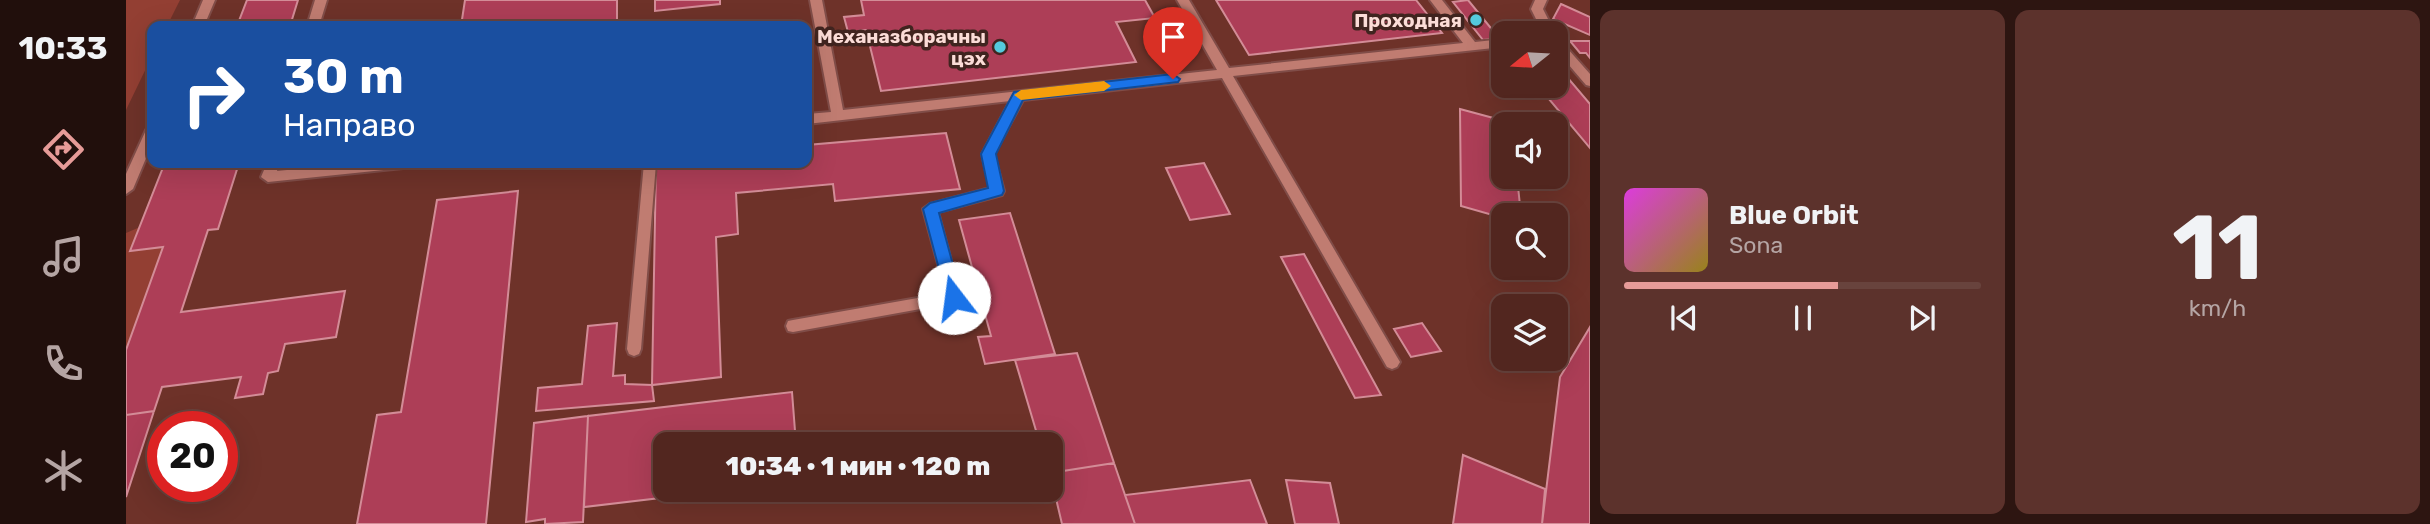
<!DOCTYPE html>
<html lang="ru">
<meta charset="utf-8">
<style>
body{margin:0;font-family:Rubik,sans-serif;background:#5c322c;color:#f1f3f6;height:100vh;display:flex;flex-direction:column;font-size:26px;white-space:nowrap}
*{box-sizing:border-box;margin:0}
p{font-size:23px;color:#b5a5a4}
.icon{flex:none;width:38px;height:38px;fill:none;stroke:currentColor;stroke-width:2;stroke-linecap:round;stroke-linejoin:round}
.map{position:relative;flex:1;overflow:hidden}
.side{display:flex;flex-direction:column;gap:10px;padding:10px;background:#2d1511;width:840px}
.side>*{flex:none}
.top-card{position:absolute;left:21px;top:21px;width:665px;height:147px;border-radius:14px;box-shadow:0 7px 28px #0002,0 0 0 2px #68433d;background:#1a4fa0;color:#fff;overflow:hidden}
.needle{width:46px;rotate:252deg}
.tools{position:absolute;left:1365px;top:21px;display:grid;gap:14px}
.tools a{display:grid;place-items:center;width:77px;height:77px;border-radius:14px;background:#52261f;box-shadow:0 7px 28px #0002,0 0 0 2px #68433d;font-size:35px}
.speed{position:absolute;left:21px;top:411px;display:flex;gap:14px;font-size:35px;font-weight:700;text-align:center}
.speed>*{display:grid;place-content:center;width:91px;height:91px;border-radius:50%;background:#52261f;box-shadow:0 7px 28px #0002,0 0 0 2px #68433d;line-height:1}
.speed .limit{border:10px solid #d22;background:#fff;color:#111}
.pin{position:absolute;display:grid;place-items:center;width:60px;height:60px;color:#fff;margin:-72px -30px;border-radius:50% 50% 50% 0;rotate:-45deg;box-shadow:0 0 7px #0007}
.pin .icon{rotate:45deg}
.me{position:absolute;width:77px;margin:-38px;rotate:345deg;stroke-linejoin:round;filter:drop-shadow(0 0 5px #0008)}
.turn{display:flex;align-items:center;gap:24px;height:147px;padding:0 21px;font-size:32px}
.turn .icon{width:91px;height:91px;stroke-width:2.5}
.turn b{display:block;font-size:49px;line-height:60px}
.side .widget{flex:1;display:flex;flex-direction:column;justify-content:center;gap:10px;min-width:0;padding:0 24px;border-radius:14px;background:#5c322c}
.side .dial{align-items:center;gap:0}
.dial b{font-size:91px;line-height:1}
.song{display:flex;align-items:center;gap:21px}
.cover{width:84px;height:84px;border-radius:10px;background:linear-gradient(135deg,hsl(300 70% 55%),hsl(50 70% 35%))}
.played{height:7px;border-radius:4px;background:linear-gradient(90deg,#e69b98 60%,#68433d 60%)}
.keys{display:flex;justify-content:space-around;direction:ltr}
.side .tiles{flex:1;display:grid;gap:10px;grid-template-columns:repeat(2,1fr)}
.trip{position:absolute;left:527px;top:432px;width:410px;height:70px;border-radius:14px;background:#52261f;box-shadow:0 7px 28px #0002,0 0 0 2px #68433d;font-weight:800;line-height:70px;text-align:center}
main{display:flex;flex:1;min-height:0}
.tabs{display:flex;flex-direction:column;width:126px;justify-content:space-around;align-items:center;background:#210f0c;color:#b5a5a4}
.tabs .icon{width:49px;height:49px}
.tabs .active{color:#e69b98}
.tabs b{font-size:32px;color:#f1f3f6}
.map>svg:first-child{display:block}
.green{fill:#933f33}
.building{fill:#ad3e57;stroke:#d38c97;stroke-width:2}
.lines{fill:none;stroke-linecap:round;stroke-linejoin:round}
.lane-casing{stroke:#804d48;stroke-width:4}
.lane{fill:#c07c71;fill-rule:evenodd}
.route{fill:#1a73e8;stroke:#114b97;stroke-width:2}
.slow{fill:#f59e0b}
.poi-dot{fill:#54cadd;stroke:#40241f;stroke-width:2.5}
.labels{text-anchor:middle;stroke-width:7;stroke-linejoin:round;paint-order:stroke}
.poi-label{font-size:19px;font-weight:bold;fill:#fbdcd7;stroke:#40241f;text-anchor:end}
</style>
<main>
<nav class="tabs">
<b>10:33</b>
<svg class="icon active" aria-label="directions" viewBox="0 0 24 24"><path d="M12 3l9 9-9 9-9-9zM9 14v-3h6M13 9l2 2-2 2"/></svg>
<svg class="icon" aria-label="music" viewBox="0 0 24 24"><path d="M9 18V5l10-2v13"/><circle cx="6" cy="18" r="3"/><circle cx="16" cy="16" r="3"/></svg>
<svg class="icon" aria-label="phone" viewBox="0 0 24 24"><path d="M5 4h4l2 5-3 2q2 4 5 5l2-3 5 2v4C11 20 4 13 5 4z"/></svg>
<svg class="icon" aria-label="climate" viewBox="0 0 24 24"><path d="M12 3v18M4 7l16 10M4 17L20 7"/></svg>
</nav>
<div class="map">
<svg width="1464" height="524" viewBox="0 0 1464 524">
<rect width="100%" height="100%" fill="#6e3229"/>
<path class="green" d="M0,0H54L41,26H26V56L0,110Z
M14,227L37,247L0,350V233Z"/>
<path class="building" d="M121,0H172L164,26H111Z
M339,0H491V26H335Z
M529,0H594V4L529,11Z
M735,0H1019L1029,18L990,22L1010,62L755,91L740,30L722,32L718,17L738,15Z
M1090,0H1290L1316,33L1123,55Z
M1342,0L1373,38L1357,40L1327,2Z
M1435,4L1464,17V35L1427,19Z
M1444,41H1464V58L1460,53H1454Z
M1430,64L1464,104V148L1412,86H1430Z
M1334,109L1386,123L1377,124V177H1391L1395,215H1377V218L1335,206Z
M820,133L834,189L709,201L707,184L610,193L612,234L590,237L595,377L526,385L530,163H681V145Z
M62,163H113L92,229L82,230L55,312L219,291L210,337L159,344L152,371L142,373L137,394L109,398L115,377L36,387L28,411L0,415V350L37,247L4,251L38,165Z
M1078,163L1104,214L1064,220L1040,168Z
M392,191L360,524H231L251,415L275,412L311,200Z
M884,213L929,354L859,364L852,337L865,336L833,220Z
M1178,254L1255,395L1229,398L1155,257Z
M491,323L487,376L499,375V384L526,385L528,401L410,411L412,388L456,384L462,326Z
M1296,323L1315,351L1285,357L1268,329Z
M1464,327V524H1416L1434,377Z
M951,353L988,463L924,473V444H914L889,360Z
M666,392L670,444H539V490H602L458,507L462,416Z
M28,411L0,497V415Z
M462,416L457,522L419,524V519L400,522L408,423Z
M1337,455L1419,489L1416,524H1327Z
M988,463L1009,524H936L924,473Z
M1124,480L1141,524H1009L999,495Z
M1160,480L1204,483L1213,524H1169Z"/>
<g class="lines">
<g class="lane-casing">
<path id="lane" d="M77,0H89L78,26H66Z
M189,0H201L193,26H181Z
M684,0H696L717,110L1091,70L1051,0H1063L1103,68L1337,43L1304,0H1316L1349,42L1377,39V47L1107,76L1271,357L1274,362L1271,367L1266,369L1261,367L1096,78L897,100L868,154L878,191L876,195L812,212L835,298L833,302L667,332L662,331L660,326L662,321L667,320L820,293L797,209L804,204L864,188L856,154L884,101L681,124V114L705,112Z
M1409,0H1421L1417,9L1429,33H1417L1405,9Z
M1430,39L1434,40L1464,74V86L1460,85L1430,50Z
M26,125V144L7,189L0,194V174L20,130Z
M141,163H153L151,171L231,163H283L277,168L142,182L135,177Z
M518,163H530L515,349L513,354L508,356L503,354L501,349Z"/>
</g>
<use href="#lane" class="lane"/>
</g>
<path class="route" d="M1047,74L1054,79L1052,82L897,100L870,154L878,191L876,195L813,213L836,298L834,303H822L797,209L804,203L862,188L855,154L888,92Z"/>
<path class="slow" d="M978,81L985,86L978,91L895,100L888,95L895,90Z"/>
<g class="poi-dot">
<circle cx="1350" cy="20" r="7"/>
<circle cx="874" cy="47" r="7"/>
</g>
<g class="labels">
<g class="poi-label">
<text x="1336" y="27">Проходная</text>
<text x="860" y="43">Механазборачны<tspan x="860" dy="22">цэх</tspan></text>
</g>
</g>
</svg>
<div class="tools">
<a><svg class="needle" viewBox="-14 -14 28 28"><path d="M0-13l5 13h-10z" fill="#e53935"/><path d="M0 13l5-13h-10z" fill="#b5a5a4"/></svg></a>
<a><svg class="icon" aria-label="sound" viewBox="0 0 24 24"><path d="M4 9h4l5-4v14l-5-4H4zM17 9q2 3 0 6"/></svg></a>
<a><svg class="icon" aria-label="search" viewBox="0 0 24 24"><circle cx="10" cy="10" r="6"/><path d="M15 15l6 6"/></svg></a>
<a><svg class="icon" aria-label="layers" viewBox="0 0 24 24"><path d="M12 4l9 5-9 5-9-5zM3 14l9 5 9-5"/></svg></a>
</div>
<div class="speed"><div class="limit">20</div></div>
<div class="pin" style="left:1047px;top:79px;background:#d93025"><svg class="icon" aria-label="arrive" viewBox="0 0 24 24"><path d="M6 21V4h12l-3 4 3 4H6"/></svg></div>
<svg class="me" style="left:828px;top:298px" viewBox="-20 -20 40 40"><circle r="19" fill="#fff"/><path d="M0-13L10 11 0 6-10 11z" fill="#1a73e8"/></svg>
<div class="trip">10:34 · 1 мин · 120 m</div>
<div class="top-card">
<div class="turn"><svg class="icon" aria-label="right" viewBox="0 0 24 24"><path d="M7 20v-9h11M14 6l5 5-5 5"/></svg><div><b>30 m</b>Направо</div></div>
</div>
</div>
<section class="side">
<div class="tiles">
<div class="widget">
<div class="song"><i class="cover"></i><div><b>Blue Orbit</b><p>Sona</p></div></div>
<div class="played"></div>
<div class="keys"><svg class="icon" aria-label="previous" viewBox="0 0 24 24"><path d="M18 5L8 12l10 7zM5 5v14"/></svg><svg class="icon" aria-label="pause" viewBox="0 0 24 24"><path d="M8 5v14M16 5v14"/></svg><svg class="icon" aria-label="next" viewBox="0 0 24 24"><path d="M6 5l10 7-10 7zM19 5v14"/></svg></div>
</div>
<div class="widget dial"><b>11</b><p>km/h</p></div>
</div>
</section>
</main>
